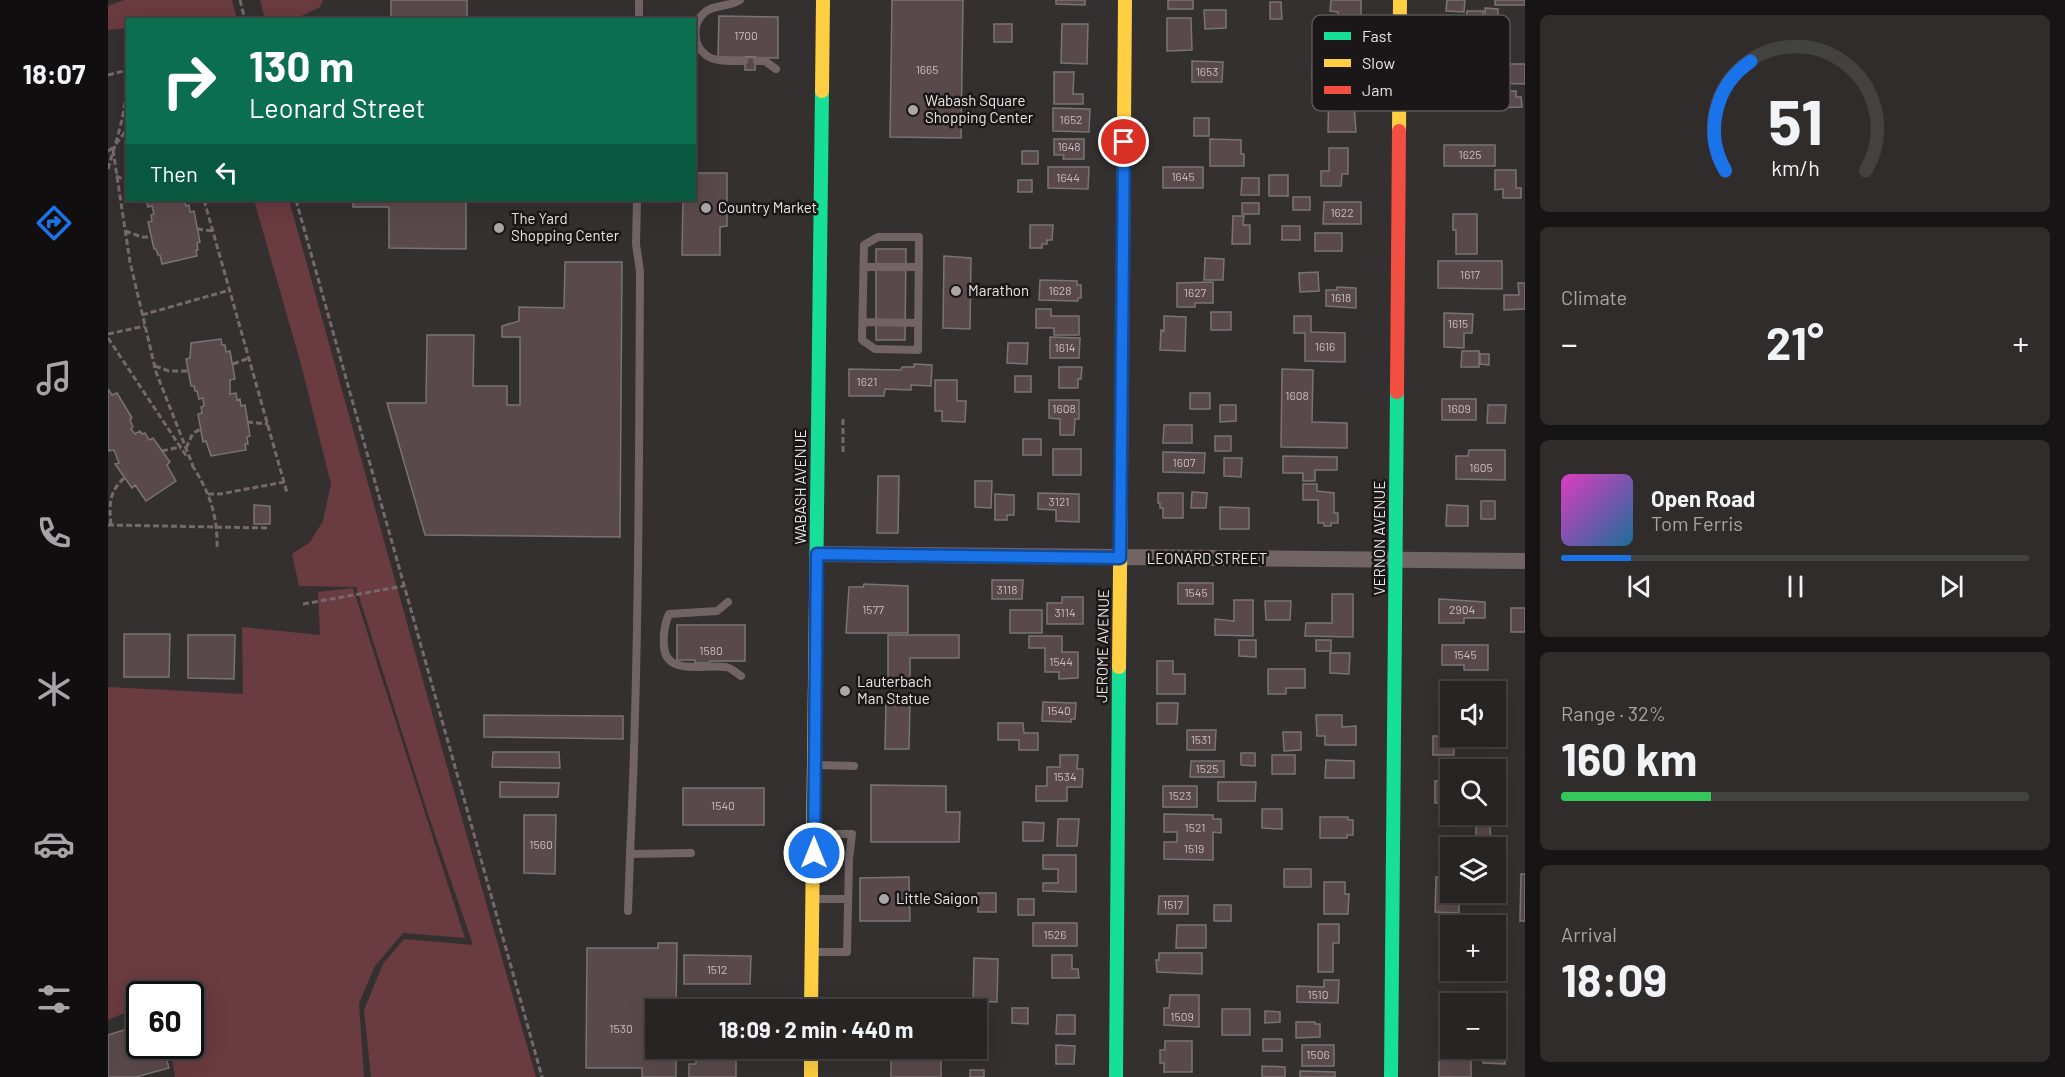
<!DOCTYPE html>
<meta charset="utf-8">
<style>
body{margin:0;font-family:Barlow,sans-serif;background:#302c2c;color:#f1f3f6;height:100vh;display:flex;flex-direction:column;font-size:22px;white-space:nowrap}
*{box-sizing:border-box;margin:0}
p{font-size:20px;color:#a5a4a6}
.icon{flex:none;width:33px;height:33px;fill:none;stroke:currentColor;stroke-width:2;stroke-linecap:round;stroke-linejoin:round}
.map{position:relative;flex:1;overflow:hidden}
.drawer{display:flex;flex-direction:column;gap:15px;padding:15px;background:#161414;width:540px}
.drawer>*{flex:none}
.top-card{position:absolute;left:18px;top:18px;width:570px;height:183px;border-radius:0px;box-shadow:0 6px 24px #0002,0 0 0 2px #444141;background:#0b6e4f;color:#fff;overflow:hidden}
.buttons{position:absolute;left:1332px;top:681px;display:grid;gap:12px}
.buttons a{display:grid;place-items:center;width:66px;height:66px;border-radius:0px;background:#282424;box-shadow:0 6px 24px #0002,0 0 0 2px #444141;font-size:30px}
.speed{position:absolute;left:18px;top:981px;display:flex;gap:12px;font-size:30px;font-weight:700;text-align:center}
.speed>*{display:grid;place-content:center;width:78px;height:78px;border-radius:50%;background:#282424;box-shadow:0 6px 24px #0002,0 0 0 2px #444141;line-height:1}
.speed .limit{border:3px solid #111;border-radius:9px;background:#fff;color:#111}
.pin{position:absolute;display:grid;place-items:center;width:51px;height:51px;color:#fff;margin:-26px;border:3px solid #fff;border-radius:50%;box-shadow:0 2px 6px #0007}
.me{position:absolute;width:66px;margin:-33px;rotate:0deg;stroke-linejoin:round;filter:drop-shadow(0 0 4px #0008)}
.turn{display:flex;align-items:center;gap:21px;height:126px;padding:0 24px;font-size:27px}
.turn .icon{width:78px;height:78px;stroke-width:2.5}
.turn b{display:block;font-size:42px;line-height:51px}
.then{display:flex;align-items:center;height:57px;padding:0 24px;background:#0003;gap:12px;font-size:22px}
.big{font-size:45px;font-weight:700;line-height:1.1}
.drawer .card{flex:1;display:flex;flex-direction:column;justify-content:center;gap:9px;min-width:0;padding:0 21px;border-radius:9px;background:#302c2c}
.drawer .dial{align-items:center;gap:0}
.dial svg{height:156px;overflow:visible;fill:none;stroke:#444141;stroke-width:7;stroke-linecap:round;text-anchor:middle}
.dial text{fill:#f1f3f6;stroke:none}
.song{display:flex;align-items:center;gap:18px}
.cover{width:72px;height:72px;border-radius:9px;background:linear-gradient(135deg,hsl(310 70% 55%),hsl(200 70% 35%))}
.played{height:6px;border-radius:3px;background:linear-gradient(90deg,#1a73e8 15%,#444141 15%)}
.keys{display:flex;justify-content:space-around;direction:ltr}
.heat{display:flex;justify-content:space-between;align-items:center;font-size:33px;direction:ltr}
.charge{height:9px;border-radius:4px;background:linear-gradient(90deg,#34c759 32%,#444141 0)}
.trip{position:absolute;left:537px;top:999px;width:342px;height:60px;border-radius:0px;background:#282424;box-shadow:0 6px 24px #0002,0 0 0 2px #444141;font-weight:700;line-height:60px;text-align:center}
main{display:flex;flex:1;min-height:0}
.menu{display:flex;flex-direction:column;width:108px;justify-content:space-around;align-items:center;background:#100e0e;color:#a5a4a6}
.menu .icon{width:42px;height:42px}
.menu .selected{color:#1a73e8}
.menu b{font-size:27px;color:#f1f3f6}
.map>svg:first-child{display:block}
.green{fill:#6a3b41}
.building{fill:#5a494b;stroke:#787474;stroke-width:1.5}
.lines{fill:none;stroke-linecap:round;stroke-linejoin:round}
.path{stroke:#76696b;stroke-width:3;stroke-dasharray:6 3;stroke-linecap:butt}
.lane{stroke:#726364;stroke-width:8}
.street{stroke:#726364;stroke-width:16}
.fast{stroke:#16e098;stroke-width:14}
.slow{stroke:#ffcf43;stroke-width:14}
.jam{stroke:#f24e42;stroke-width:14}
.route-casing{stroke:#114b97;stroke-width:15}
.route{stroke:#1a73e8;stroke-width:10}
.poi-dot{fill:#aba6a6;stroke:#1b1718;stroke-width:2}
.labels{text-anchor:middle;stroke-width:5;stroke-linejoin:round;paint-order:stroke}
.number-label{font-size:12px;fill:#c7bebe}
.poi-label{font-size:15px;fill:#ebe5e5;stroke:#1b1718;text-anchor:start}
.street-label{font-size:15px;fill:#ebe5e5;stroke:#1b1718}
.key{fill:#1b1718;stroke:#595556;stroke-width:1.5}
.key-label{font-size:16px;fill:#ebe5e5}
</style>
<main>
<nav class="menu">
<b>18:07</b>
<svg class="icon selected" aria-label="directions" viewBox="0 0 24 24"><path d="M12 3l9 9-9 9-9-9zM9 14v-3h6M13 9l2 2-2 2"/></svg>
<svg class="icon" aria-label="music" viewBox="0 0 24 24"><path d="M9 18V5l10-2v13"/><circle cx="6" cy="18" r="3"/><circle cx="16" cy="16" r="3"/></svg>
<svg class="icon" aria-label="phone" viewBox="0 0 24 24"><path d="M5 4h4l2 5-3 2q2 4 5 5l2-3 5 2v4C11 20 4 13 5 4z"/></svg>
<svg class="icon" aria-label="climate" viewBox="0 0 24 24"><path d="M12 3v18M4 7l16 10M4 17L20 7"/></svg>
<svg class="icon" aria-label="car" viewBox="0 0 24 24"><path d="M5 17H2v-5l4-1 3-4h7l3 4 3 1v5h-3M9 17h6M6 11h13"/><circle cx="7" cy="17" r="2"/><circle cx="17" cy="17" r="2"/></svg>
<svg class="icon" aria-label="filters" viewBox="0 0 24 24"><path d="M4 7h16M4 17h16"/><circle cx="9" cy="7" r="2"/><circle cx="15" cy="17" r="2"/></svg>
</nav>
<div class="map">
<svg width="1417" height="1077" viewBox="0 0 1417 1077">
<rect width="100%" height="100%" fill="#353030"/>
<path class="green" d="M16,0H124L129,19L20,20L19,28L0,30V6Z
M152,0H215L212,7L187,19H157Z
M146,200H181L336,756L428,1077H263L256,1010L275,964L296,939L365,945L320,814L248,587L191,586L184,554L202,542L215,521L223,484L194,368Z
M245,588L357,938L295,933L267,966L251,1003L256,1077H67L62,1046H82V994H32L31,1007L0,1020V687L135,694L134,627L212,635L210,592Z"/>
<path class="building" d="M283,0H359V20H283Z
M784,0H855L853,138L782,137Z
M948,0H977V5L948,4Z
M1060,0H1085V9H1060Z
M1223,0H1253V24H1230V12L1222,11Z
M1339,0H1357L1356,12L1338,11Z
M1387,0H1417V5H1387Z
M1162,2H1173L1174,19H1162Z
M1377,8L1390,9V25H1377Z
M1096,10H1118V28L1097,29Z
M1359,11H1375V25L1358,24Z
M611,16L670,17V58L610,57Z
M1059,18H1083L1084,50L1059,51Z
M886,24H904V42H886Z
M954,24H980L979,64L953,63Z
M637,57H648L647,70H637Z
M1084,61L1115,62L1114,82H1084Z
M1387,64H1417V84L1387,83Z
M1204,66H1219V81L1204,80Z
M946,72H966L965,94H975V104H946Z
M1221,85L1254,86L1253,104H1246L1248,132H1220Z
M1408,91V97H1413L1414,107L1381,108L1380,92Z
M945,108L982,109L981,132L945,131Z
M1086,118H1101V136H1086Z
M946,139H976V159H955L956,155H946Z
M1102,139L1133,140V154H1136V166H1102Z
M1336,145H1387V166H1336Z
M1221,148H1240V174H1234L1233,186H1213V171H1221Z
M914,151H930V164H914Z
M940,167H981L980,189L940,188Z
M1055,167H1095V188H1055Z
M1387,170H1408V188H1413V198H1395V189L1387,190Z
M586,173H619V226L612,227V255H574L575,200H586Z
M1161,175H1180V196H1161Z
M1134,178H1151V195H1133Z
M910,180H924V192H910Z
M1185,197H1202V210H1185Z
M38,200H76L78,206L81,205L82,212L86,211L92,242L89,243L90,250H88L89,256L54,264L52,255H50L48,249H46L40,222L44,221L43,215L46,214L44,206L40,207Z
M245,200H358V249L281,248V207H245Z
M1216,202H1253V224H1215Z
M1134,203H1151V214H1134Z
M1345,214H1369V254H1348V230H1345Z
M1125,216H1136L1135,225H1142V244H1124Z
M922,225H945L944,240H939V244H934V248H922Z
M1174,226H1192V240H1174Z
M1207,233H1234V251H1207Z
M768,249H798L797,340H768Z
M836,256L863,258L862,329L835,328Z
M1097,258L1116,259L1115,280H1096Z
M1330,261H1394V289L1330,288Z
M457,262H514L512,537L317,535L279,403H318L319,335H366L365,386H399V405H412V337H394V326L411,321V307L456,308Z
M1210,272L1211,291L1192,292L1191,273Z
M932,280L969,281V285H973V298H970V301L931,300Z
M1105,282V303H1087V307H1069V283Z
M1410,283H1417V309L1396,310V295H1411Z
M1229,287L1248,288V308L1218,306V290H1229Z
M928,309H943V316H971V335H946V328H928Z
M1103,312H1123V330H1103Z
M1336,313L1365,314L1364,333H1356V348L1336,347Z
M1056,316L1078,317L1077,351L1052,350L1053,330L1056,331Z
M1186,316H1203V332L1237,333V362L1197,361V333H1186Z
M942,337L972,338L971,358H942Z
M113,339L114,345H117L118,352L122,351L127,379L122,380V394L128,393L129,400L132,399L133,406L137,405L142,436L139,437L140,444H137L138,450L103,456L98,441L95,442L90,414L94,413L93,407L96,406L95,398L91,399L89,391H87L86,386H83L78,359L82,358L83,343Z
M900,343H920L919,364L899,363Z
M1354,351H1371V367H1353Z
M1372,354H1381V365L1372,364Z
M806,364L824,365L823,386L803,385V390L777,389L776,396H741V369L793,370L794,367H806Z
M951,367H974L973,379H970V388H951Z
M1174,369L1205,370L1204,422L1239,423V448L1173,447Z
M907,376H923V392H907Z
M827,380H849V401H858L857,422L834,421V411H827Z
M0,389L4,395L9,393L24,418L22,420L25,427L23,429L27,434L32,431L34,434L37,433L41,440L45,438L62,462L59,465L68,481L38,501L27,485L24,488L7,464L11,463L6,450L0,451Z
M1082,393H1102V409H1082Z
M1334,399H1368V420H1334Z
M941,400H971V419H967L966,435H952V419L941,418Z
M1112,405H1128V421L1112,422Z
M1380,405H1398L1397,423H1379Z
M1056,425H1084V443H1055Z
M1107,436H1123V451H1107Z
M915,439H933V455H915Z
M945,449H973V475H945Z
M1361,450H1397V480L1348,479V456H1360Z
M1055,452L1097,453L1096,473L1055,472Z
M1175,456L1229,457V470H1207V481H1195V473H1175Z
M1116,458H1134L1133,477L1116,476Z
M770,476H791L790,533H769Z
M867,481H884L883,508L867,507Z
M1195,484H1209V491L1226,493V513H1230V523H1223V526H1216V523H1210V500H1195Z
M1084,492L1099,493L1098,508H1083Z
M930,493L971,494V522L948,521V510L930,509Z
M1050,493H1075V518H1055V508H1052V503H1050Z
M887,494L906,495V515H899V520H887Z
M1373,501H1387V519H1373Z
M146,505L162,506V524H146Z
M1339,505L1360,506V526H1338Z
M1112,507L1141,508V529H1112Z
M884,580H915L914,599H884Z
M1070,583H1105V604H1070Z
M756,584L800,586V633H738L741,587H755Z
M1224,594H1245V637L1197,636L1198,623H1224Z
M954,597H975V624H939V603H954Z
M1331,599L1377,602V618H1356V623H1331Z
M1126,600H1145V636L1107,635V619L1126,621Z
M1157,601H1183L1182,620H1158Z
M1403,608H1417V632H1403Z
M902,610H934V633H902Z
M569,625H637V661H602V663H587V660H569Z
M16,634H62L61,677H16Z
M80,635H127L126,679L80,678Z
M780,635H851V658H802V683L780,684Z
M921,636H954V652H970V678L951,679V672H937V648H921Z
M1131,640H1148V657L1131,656Z
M1208,640H1223V651H1208Z
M1334,645H1380V670H1356V665H1334Z
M1222,653H1242L1241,674L1222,673Z
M1049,661H1065V674H1077V694H1049Z
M1160,669H1197V688H1178V694H1160Z
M935,702L968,703L967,719H963V722L934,721Z
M778,703H802L801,749H777Z
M1049,703H1070L1069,724H1049Z
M376,715L515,716V739L376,737Z
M1208,715H1234V727L1248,726V745H1217V736H1209Z
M890,723H915L916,733H930V750H911V740H890Z
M1079,730H1108L1107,750H1079Z
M1175,732H1193V750L1176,751Z
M1325,736H1371V748H1346V755H1325Z
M385,752H451L452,768L384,767Z
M1133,753H1147V766L1133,765Z
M952,755H970L969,769H975L974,787H959V801H928V786H939V767H952Z
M1164,755H1187V774H1164Z
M1218,760L1246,761V778H1217Z
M1083,761H1116V777H1082Z
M1327,781H1342V803H1327Z
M392,782L451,783L450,797H392Z
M1110,782H1148L1147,801H1110Z
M763,785L838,786V812H852L851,842H763Z
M1055,786H1089V807H1055Z
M575,788H656V825H575Z
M1154,809H1174V829L1154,828Z
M1056,814L1105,815V819H1113V833L1105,832V860L1056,859V842H1069V832H1056Z
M416,815H448L447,874L416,873Z
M1212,817H1240V820H1245V835H1239V838H1212Z
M950,819H971L969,846H949Z
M915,822L936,823L935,841H915Z
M1368,825H1382L1383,848H1368Z
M935,855H968V892L935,891V883H950V869H935Z
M1176,869H1203V887H1176Z
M1413,874H1417V921H1412Z
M801,877L802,921H752V878Z
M1328,877H1342V892H1382V899L1361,898V894H1351V913L1327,912Z
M1216,882H1237V894H1241L1240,914H1216Z
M870,893H888V912H870Z
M1051,896H1080V914H1050Z
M910,899H926V915H910Z
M1106,905H1123V921H1106Z
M925,923H969V946H925Z
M1210,924H1231V943H1225V972H1210Z
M1069,925H1098V948H1068Z
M550,943H569L568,1010H548V1048H568V1077H534V1068H478L479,948H550Z
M1051,953H1094V974L1049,972L1048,960H1051Z
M576,955L643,956L642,984H576Z
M944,955H964V969H970L971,978H944Z
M866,958L890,959L889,1002L865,1001Z
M1216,980H1231L1230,1003L1189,1002V986L1216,987Z
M1062,995H1091V1027L1056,1025V1008H1061Z
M904,1008H920V1024L904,1023Z
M1114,1009H1142V1035H1114Z
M1157,1011L1172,1012V1022L1157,1023Z
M949,1015H967V1034H948Z
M1334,1016H1342V1037H1333Z
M1188,1022H1207V1024H1212V1037L1188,1038Z
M32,1025V1046H55L61,1068L28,1077H0V1035Z
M1155,1039H1174V1051H1155Z
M1057,1041H1084V1072H1056V1063H1052V1050H1057Z
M1388,1044H1398L1397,1064L1375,1063V1048H1388Z
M948,1045L967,1046L966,1064H948Z
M1194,1045H1226V1066H1194Z
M588,1048H628V1077H581V1064H588Z
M783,1048H833V1077H783Z
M1331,1060H1363V1077H1331Z
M1154,1066L1177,1067V1077H1154Z
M862,1070H876V1077H862Z
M1192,1071L1227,1072V1077H1192Z"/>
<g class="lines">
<path class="path" d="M132,0L137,20
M0,75L20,70
M8,144L20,128
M5,150L22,262L48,372L85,466
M0,151L6,147
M0,169C9,137 22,104 17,71
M8,176L20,181
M96,200L179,493
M188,200L434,1077
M89,229L105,231
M17,231L34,237H42
M34,315L122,290
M0,334L37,326
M0,338L79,457
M125,364L141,358
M47,366L61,371H80
M139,422L160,424
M78,448L85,433L93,429
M54,451L67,448H73
M735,452V417
M84,465C102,493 110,516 109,550
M100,494H112L176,482
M0,525L160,528
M3,525C1,505 1,492 16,478
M195,604L296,586"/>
<path class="lane" d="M632,0C622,7 607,4 597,12C584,23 584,45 599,56C608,62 626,61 636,61
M531,20V0
M649,61H657L668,69
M529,200L528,244L532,271C531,465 531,660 522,854L583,853
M770,237H811L810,350L767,349L754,340L756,245Z
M756,267H811
M755,322L810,323
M620,602L609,611L561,614C556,625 555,634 556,647C558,676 597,664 617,667C623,667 628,673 633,676
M710,765L746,766
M708,899H740
M520,911L522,854
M708,952H739L741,859L744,834H709"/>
<path class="street" d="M709,554L1417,561"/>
<path class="fast" d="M708,596L714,91
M1008,1077L1011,667
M1283,1077L1289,392"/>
<path class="slow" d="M714,91L715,0
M1291,131L1292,0
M1015,251L1017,0
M1011,667L1013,476
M703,1010L708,596
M703,1048V1077"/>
<path class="jam" d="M1289,392L1291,131
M1013,476L1015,251"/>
</g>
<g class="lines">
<g class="route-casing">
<path id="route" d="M706,853L709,554L1012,558L1016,142"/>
</g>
<use href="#route" class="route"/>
</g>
<g class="poi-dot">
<circle cx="805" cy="110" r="6"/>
<circle cx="598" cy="208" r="6"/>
<circle cx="391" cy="228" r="6"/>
<circle cx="848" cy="291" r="6"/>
<circle cx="737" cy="691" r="6"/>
<circle cx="776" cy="899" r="6"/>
</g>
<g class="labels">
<g class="number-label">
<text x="638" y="40">1700</text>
<text x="819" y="74">1665</text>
<text x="1099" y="76">1653</text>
<text x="963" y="124">1652</text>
<text x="961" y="151">1648</text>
<text x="1362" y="159">1625</text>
<text x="1075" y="181">1645</text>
<text x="960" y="182">1644</text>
<text x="1234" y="217">1622</text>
<text x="1362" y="279">1617</text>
<text x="952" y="295">1628</text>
<text x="1087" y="297">1627</text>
<text x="1233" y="302">1618</text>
<text x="1350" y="328">1615</text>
<text x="1217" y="351">1616</text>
<text x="957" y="352">1614</text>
<text x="759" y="386">1621</text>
<text x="1189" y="400">1608</text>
<text x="956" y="413">1608</text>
<text x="1351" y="413">1609</text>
<text x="1076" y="467">1607</text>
<text x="1373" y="472">1605</text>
<text x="951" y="506">3121</text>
<text x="899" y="594">3118</text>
<text x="1088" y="597">1545</text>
<text x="765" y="614">1577</text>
<text x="1354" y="614">2904</text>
<text x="957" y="617">3114</text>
<text x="603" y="655">1580</text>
<text x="1357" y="659">1545</text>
<text x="953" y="666">1544</text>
<text x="951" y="715">1540</text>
<text x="1093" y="744">1531</text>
<text x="1099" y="773">1525</text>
<text x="957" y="781">1534</text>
<text x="1072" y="800">1523</text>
<text x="615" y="810">1540</text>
<text x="1087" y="832">1521</text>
<text x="433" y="849">1560</text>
<text x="1086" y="853">1519</text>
<text x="1065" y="909">1517</text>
<text x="947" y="939">1526</text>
<text x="609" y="974">1512</text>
<text x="1210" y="999">1510</text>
<text x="1074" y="1021">1509</text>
<text x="513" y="1033">1530</text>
<text x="1210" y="1059">1506</text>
</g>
<g class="poi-label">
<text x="817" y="106">Wabash Square<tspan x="817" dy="17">Shopping Center</tspan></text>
<text x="610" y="213">Country Market</text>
<text x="403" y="224">The Yard<tspan x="403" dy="17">Shopping Center</tspan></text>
<text x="860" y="296">Marathon</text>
<text x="749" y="687">Lauterbach<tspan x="749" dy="17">Man Statue</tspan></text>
<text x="788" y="904">Little Saigon</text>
</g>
<g class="street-label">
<text transform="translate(693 487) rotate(-90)" y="5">WABASH AVENUE</text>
<text transform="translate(1272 538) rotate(-90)" y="5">VERNON AVENUE</text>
<text x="1099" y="564">LEONARD STREET</text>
<text transform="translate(995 646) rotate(-89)" y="5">JEROME AVENUE</text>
</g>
</g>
<rect x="1204" y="15" width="198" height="96" rx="9" class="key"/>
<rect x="1216" y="32" width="27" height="8" fill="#16e098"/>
<rect x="1216" y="59" width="27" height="8" fill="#ffcf43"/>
<rect x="1216" y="86" width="27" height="8" fill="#f24e42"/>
<g class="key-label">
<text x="1254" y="42">Fast</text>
<text x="1254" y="69">Slow</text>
<text x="1254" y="96">Jam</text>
</g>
</svg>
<div class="buttons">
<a><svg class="icon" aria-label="sound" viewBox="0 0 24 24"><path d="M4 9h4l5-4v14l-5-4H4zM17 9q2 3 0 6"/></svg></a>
<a><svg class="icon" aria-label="search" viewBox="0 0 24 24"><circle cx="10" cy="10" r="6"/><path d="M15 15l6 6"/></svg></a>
<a><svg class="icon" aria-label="layers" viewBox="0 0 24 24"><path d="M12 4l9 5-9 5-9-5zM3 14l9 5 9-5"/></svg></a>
<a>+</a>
<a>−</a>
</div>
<div class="speed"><div class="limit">60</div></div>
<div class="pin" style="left:1016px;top:142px;background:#d93025"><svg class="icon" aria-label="arrive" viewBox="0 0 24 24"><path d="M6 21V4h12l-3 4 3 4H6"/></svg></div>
<svg class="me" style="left:706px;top:853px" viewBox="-20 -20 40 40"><circle r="17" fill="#1a73e8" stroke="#fff" stroke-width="3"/><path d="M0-11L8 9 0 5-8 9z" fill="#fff"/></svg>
<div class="trip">18:09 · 2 min · 440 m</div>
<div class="top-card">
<div class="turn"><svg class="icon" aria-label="right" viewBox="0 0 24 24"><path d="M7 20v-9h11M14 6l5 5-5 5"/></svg><div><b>130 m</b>Leonard Street</div></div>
<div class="then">Then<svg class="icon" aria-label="left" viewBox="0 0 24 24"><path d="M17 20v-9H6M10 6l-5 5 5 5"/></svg></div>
</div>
</div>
<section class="drawer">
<div class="card dial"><svg viewBox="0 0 100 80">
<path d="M14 69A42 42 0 1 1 86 69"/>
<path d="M14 69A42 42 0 0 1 27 13" stroke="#1a73e8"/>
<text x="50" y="56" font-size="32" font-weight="700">51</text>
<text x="50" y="72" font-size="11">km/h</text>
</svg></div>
<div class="card"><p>Climate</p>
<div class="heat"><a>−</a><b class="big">21°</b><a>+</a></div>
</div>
<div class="card">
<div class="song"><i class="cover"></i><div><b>Open Road</b><p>Tom Ferris</p></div></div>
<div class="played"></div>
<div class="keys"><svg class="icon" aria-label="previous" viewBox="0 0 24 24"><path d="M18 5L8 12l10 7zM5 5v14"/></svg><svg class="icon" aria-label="pause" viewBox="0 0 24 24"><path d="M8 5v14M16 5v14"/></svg><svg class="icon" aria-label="next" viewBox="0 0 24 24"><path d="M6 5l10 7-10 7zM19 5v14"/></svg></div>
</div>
<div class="card"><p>Range · 32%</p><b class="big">160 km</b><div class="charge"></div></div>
<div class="card"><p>Arrival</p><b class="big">18:09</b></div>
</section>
</main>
